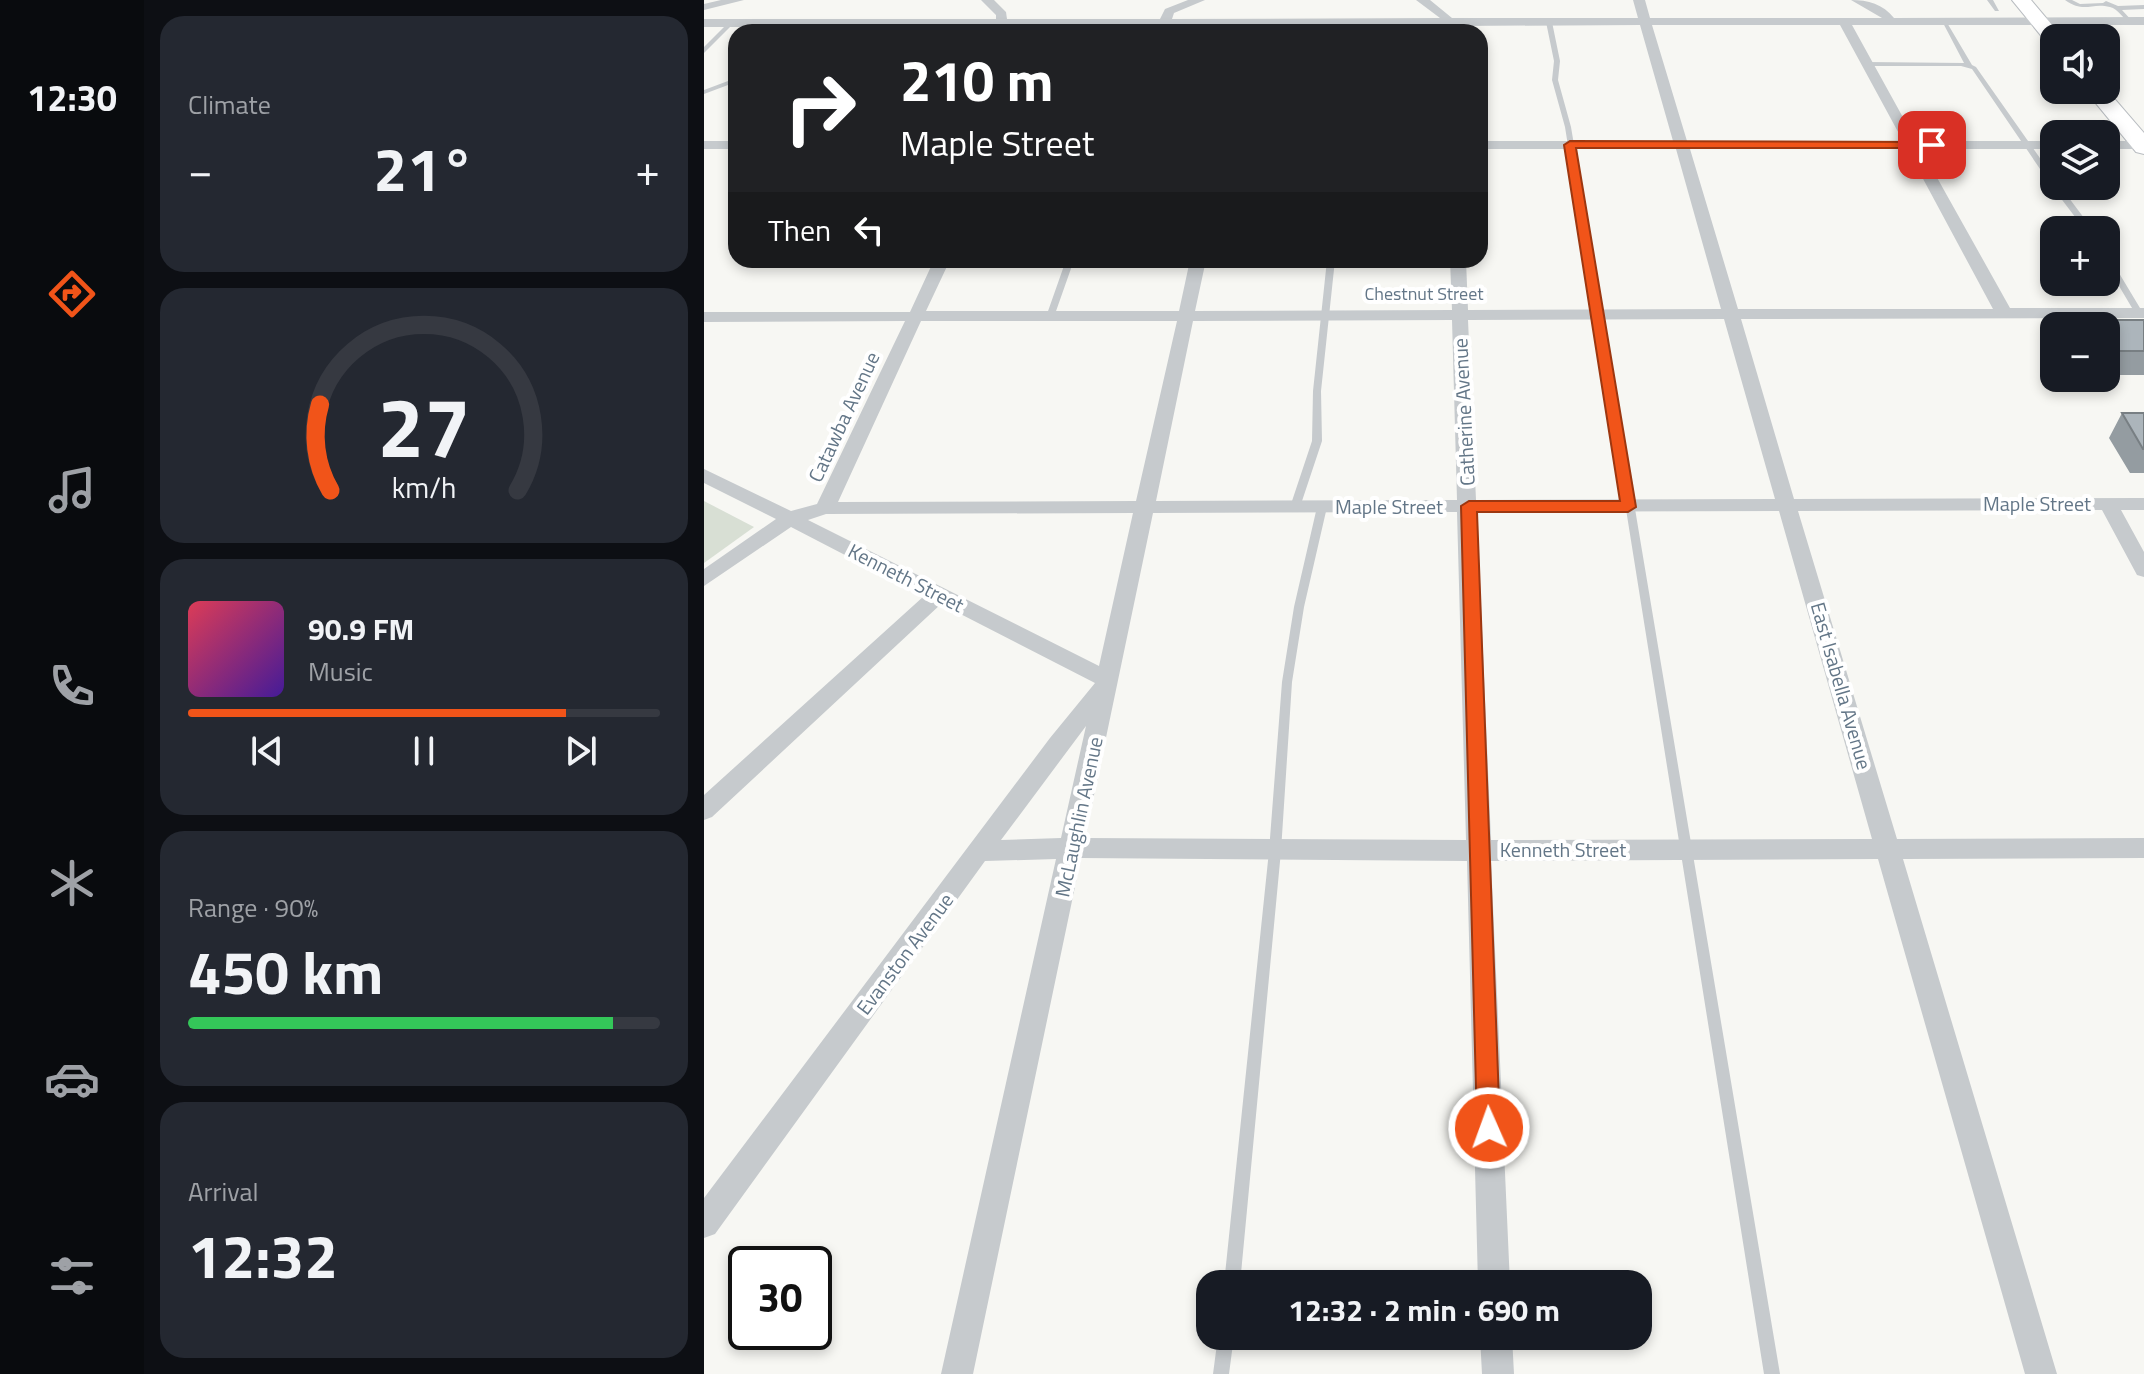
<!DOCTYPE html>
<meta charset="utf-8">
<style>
body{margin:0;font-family:"Titillium Web",sans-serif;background:#242831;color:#f1f3f6;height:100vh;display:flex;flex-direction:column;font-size:30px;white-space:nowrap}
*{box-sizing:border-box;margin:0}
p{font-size:26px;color:#9ea1a6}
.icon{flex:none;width:44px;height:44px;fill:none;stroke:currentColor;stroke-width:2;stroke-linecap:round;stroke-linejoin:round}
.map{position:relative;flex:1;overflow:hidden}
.side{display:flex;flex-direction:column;gap:16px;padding:16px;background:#0d0f14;width:560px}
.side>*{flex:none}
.top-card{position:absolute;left:24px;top:24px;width:760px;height:244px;border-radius:24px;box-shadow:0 4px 12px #0003;background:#202124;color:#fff;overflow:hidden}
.fabs{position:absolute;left:1336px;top:24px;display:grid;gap:16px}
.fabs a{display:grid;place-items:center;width:80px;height:80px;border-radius:16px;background:#171b24;box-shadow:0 4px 12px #0003;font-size:40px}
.speed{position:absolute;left:24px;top:1246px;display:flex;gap:16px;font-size:40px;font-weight:700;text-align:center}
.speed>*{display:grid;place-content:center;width:104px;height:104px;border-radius:50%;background:#171b24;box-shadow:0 4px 12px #0003;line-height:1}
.speed .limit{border:4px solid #111;border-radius:12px;background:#fff;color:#111}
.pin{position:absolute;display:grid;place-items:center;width:68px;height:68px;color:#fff;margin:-34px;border-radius:16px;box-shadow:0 4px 12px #0006}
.me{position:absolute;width:88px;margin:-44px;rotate:358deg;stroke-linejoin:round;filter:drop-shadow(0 0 6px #0008)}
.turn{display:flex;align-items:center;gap:28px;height:168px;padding:0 40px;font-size:36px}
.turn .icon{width:104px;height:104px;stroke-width:2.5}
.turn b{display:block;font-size:56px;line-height:68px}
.then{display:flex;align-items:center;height:76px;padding:0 40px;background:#0003;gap:16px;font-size:30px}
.big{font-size:60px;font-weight:700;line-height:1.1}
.side .widget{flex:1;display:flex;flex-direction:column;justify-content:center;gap:12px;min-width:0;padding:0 28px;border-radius:24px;background:#242831}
.side .dial{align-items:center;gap:0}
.dial svg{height:208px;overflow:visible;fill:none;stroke:#363941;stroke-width:7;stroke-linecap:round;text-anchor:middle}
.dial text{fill:#f1f3f6;stroke:none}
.song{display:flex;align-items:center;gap:24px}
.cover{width:96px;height:96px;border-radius:12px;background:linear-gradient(135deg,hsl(350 70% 55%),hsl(260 70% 35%))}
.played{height:8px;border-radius:4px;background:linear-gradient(90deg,#f15419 80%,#363941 80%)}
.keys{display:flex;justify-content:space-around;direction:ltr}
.heat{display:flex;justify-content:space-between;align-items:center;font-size:44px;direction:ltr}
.charge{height:12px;border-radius:6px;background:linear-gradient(90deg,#34c759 90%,#363941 0)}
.trip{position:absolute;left:492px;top:1270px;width:456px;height:80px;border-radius:24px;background:#171b24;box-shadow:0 4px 12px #0003;font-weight:700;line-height:80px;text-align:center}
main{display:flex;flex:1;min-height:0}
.menu{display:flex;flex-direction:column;width:144px;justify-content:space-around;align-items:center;background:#090b0e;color:#9ea1a6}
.menu .icon{width:56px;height:56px}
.menu .active{color:#f15419}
.menu b{font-size:36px;color:#f1f3f6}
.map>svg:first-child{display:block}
.green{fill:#d8dfd4}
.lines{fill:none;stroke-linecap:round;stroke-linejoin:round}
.primary-casing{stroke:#b9bdc1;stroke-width:2}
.lane{fill:#c6cacd;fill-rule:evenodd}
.street{fill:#c6cacd;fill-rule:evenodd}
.primary{fill:#fff;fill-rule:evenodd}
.wall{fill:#949ca1}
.building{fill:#acb5bb;stroke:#787f83;stroke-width:2}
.route{fill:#f15419;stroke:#9d3710;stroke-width:2}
.labels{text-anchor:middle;stroke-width:8;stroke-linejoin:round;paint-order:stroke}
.far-street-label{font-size:18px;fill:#637687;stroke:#fff}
.street-label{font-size:20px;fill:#637687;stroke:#fff}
</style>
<main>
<nav class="menu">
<b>12:30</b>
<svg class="icon active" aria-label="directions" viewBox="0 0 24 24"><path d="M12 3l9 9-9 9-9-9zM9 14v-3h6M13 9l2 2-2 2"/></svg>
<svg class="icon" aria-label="music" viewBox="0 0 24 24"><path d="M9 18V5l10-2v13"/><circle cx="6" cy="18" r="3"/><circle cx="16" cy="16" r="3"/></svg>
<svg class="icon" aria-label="phone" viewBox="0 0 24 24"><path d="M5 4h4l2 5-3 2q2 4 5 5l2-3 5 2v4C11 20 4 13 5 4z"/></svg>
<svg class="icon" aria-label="climate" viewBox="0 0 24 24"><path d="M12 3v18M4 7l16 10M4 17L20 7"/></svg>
<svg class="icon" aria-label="car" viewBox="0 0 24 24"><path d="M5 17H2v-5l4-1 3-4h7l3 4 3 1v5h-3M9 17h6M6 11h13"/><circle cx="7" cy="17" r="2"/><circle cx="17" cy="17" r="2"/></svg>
<svg class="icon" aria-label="filters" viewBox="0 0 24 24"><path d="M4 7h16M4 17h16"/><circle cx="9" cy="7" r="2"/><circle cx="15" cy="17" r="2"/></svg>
</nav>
<section class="side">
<div class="widget"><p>Climate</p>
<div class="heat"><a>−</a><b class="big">21°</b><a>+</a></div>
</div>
<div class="widget dial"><svg viewBox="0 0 100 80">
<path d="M14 69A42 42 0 1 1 86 69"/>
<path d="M14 69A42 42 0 0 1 10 36" stroke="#f15419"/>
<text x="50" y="56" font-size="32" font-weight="700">27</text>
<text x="50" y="72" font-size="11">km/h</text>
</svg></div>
<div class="widget">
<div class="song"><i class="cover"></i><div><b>90.9 FM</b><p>Music</p></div></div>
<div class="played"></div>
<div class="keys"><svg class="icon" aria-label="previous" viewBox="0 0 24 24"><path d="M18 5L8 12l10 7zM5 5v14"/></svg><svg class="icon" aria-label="pause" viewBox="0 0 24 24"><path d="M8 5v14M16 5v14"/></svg><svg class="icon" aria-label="next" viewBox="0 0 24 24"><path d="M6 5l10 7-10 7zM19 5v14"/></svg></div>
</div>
<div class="widget"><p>Range · 90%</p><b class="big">450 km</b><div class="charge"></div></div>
<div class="widget"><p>Arrival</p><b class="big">12:32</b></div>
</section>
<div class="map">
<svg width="1440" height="1374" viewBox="0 0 1440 1374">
<rect width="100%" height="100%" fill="#f7f7f3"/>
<path class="green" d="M0,501L50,527L0,563Z"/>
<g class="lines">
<g class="primary-casing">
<path id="primary" d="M1308,0H1327L1359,38H1350V45L1343,43Z
M1402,89L1440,133V154L1432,152L1381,90Z"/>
</g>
<path class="lane" d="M1283,0H1289L1295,11H1291Z
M1361,0H1368L1376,4L1399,3L1402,1L1414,6L1440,5V9L1418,10L1429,22L1426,24C1420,19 1414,9 1406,7C1387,2 1381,14 1361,0Z
M845,20L848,22L856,61L854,80L867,127L1076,1374H1060L861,127L848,80L850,61L842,22Z
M222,21L225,23L224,24L198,32H189Z
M1238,21H1242L1268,65L1272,67L1350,178V186H1356L1389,230H1381L1349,188L1268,69L1257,66H1162L1159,64L1162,62L1260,63Z
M25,22L30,23L0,53V47Z
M644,22L649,23L648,32H642Z
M32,78V82L0,94V90Z
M1402,256L1406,258L1439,313L1438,315H1435L1431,313L1402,264Z
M362,260H370L351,314L350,316H344L343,314Z
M623,260H631L617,391L618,441L596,507L591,510L586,507L608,441L609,391Z
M618,504L623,507L600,607L588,682L577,851L536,1284H520L565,851L578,682L590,607L613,507Z
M514,1336H530L525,1374H509Z"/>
<path class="street" d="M17,0H40L0,10V4Z
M277,0H290L302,12L303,19H456L461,9L484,0H501L470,13L468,19L736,18L712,0H726L748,18H934L929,0H941L946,18H1178L1147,0C1164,0 1179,4 1190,18L1440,17V25H1148L1212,141H1350V149H1217L1306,308H1440V318L1037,319L1090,499L1440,498V510H1417L1440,552V577L1433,575L1398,510L1094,511L1193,839L1440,838V858L1199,859L1353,1374H1321L1174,859L787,861L806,1284H774L763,861L377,858L269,1374H237L352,859L281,861L11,1234L0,1238V1198L346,738L391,683L237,604L8,817L0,820V795L220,596L87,527L0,586V569L72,519L0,483V469L87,511L113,504L201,321L0,322V312H206L230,260H246L222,311H475L486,260H502L491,311L748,310L746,260H762L764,310L1017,309L972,149H776V141H969L936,25L751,26L748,32H742L739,26L0,27V19H292V15ZM948,25H1136L1199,141H983ZM986,149H1203L1289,309H1034ZM1020,319L1071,499L772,500L764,320ZM748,320L753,500L452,501L489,321ZM217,321H473L432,501L134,502ZM1075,511L1168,839L787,840L773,512ZM753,512L762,840L381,838L449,513ZM429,513L395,666L104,520L122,514ZM382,726L357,838L297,840Z
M0,141H32V149H0Z
M1402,141H1440V149H1402Z
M776,1336H808L810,1374H778Z"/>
<use href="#primary" class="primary"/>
</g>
<path class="wall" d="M1355,320H1440V375H1402V326H1352Z
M1350,331V354L1344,344Z
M1418,413H1440V473H1426L1405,438Z"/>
<path class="building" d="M1355,320H1440V351H1402V326H1358Z
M1418,413H1440V449H1439Z"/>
<path class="route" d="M866,141L1228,142L1233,145L1228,148H872L932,507L924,512H773L796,1128L793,1136L785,1140L776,1136L773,1128L757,506L765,501H916L860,145Z"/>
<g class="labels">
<g class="far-street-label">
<text x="720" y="300">Chestnut Street</text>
</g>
<g class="street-label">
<text transform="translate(760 412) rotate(-93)" y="7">Catherine Avenue</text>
<text transform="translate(140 417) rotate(-65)" y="7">Catawba Avenue</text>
<text x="1333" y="511">Maple Street</text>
<text x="685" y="514">Maple Street</text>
<text transform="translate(202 578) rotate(27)" y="7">Kenneth Street</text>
<text transform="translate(1137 686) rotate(74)" y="7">East Isabella Avenue</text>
<text transform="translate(375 817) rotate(-78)" y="7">McLaughlin Avenue</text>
<text x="859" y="857">Kenneth Street</text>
<text transform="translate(201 954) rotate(-53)" y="7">Evanston Avenue</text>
</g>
</g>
</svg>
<div class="fabs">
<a><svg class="icon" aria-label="sound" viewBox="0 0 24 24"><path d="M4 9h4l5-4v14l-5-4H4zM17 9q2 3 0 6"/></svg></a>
<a><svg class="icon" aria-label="layers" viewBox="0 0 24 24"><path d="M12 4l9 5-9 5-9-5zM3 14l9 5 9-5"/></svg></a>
<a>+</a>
<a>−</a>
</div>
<div class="speed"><div class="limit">30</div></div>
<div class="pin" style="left:1228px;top:145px;background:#d93025"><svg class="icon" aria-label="arrive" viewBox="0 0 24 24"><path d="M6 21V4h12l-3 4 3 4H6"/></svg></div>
<svg class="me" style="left:785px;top:1128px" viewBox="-20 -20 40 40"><circle r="17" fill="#f15419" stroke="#fff" stroke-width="3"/><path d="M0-11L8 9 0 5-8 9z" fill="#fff"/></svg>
<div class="trip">12:32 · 2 min · 690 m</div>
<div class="top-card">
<div class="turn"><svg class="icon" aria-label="right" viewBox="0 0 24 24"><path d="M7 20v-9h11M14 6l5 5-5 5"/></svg><div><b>210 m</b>Maple Street</div></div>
<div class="then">Then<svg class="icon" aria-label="left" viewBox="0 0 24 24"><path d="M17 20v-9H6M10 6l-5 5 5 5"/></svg></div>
</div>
</div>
</main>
